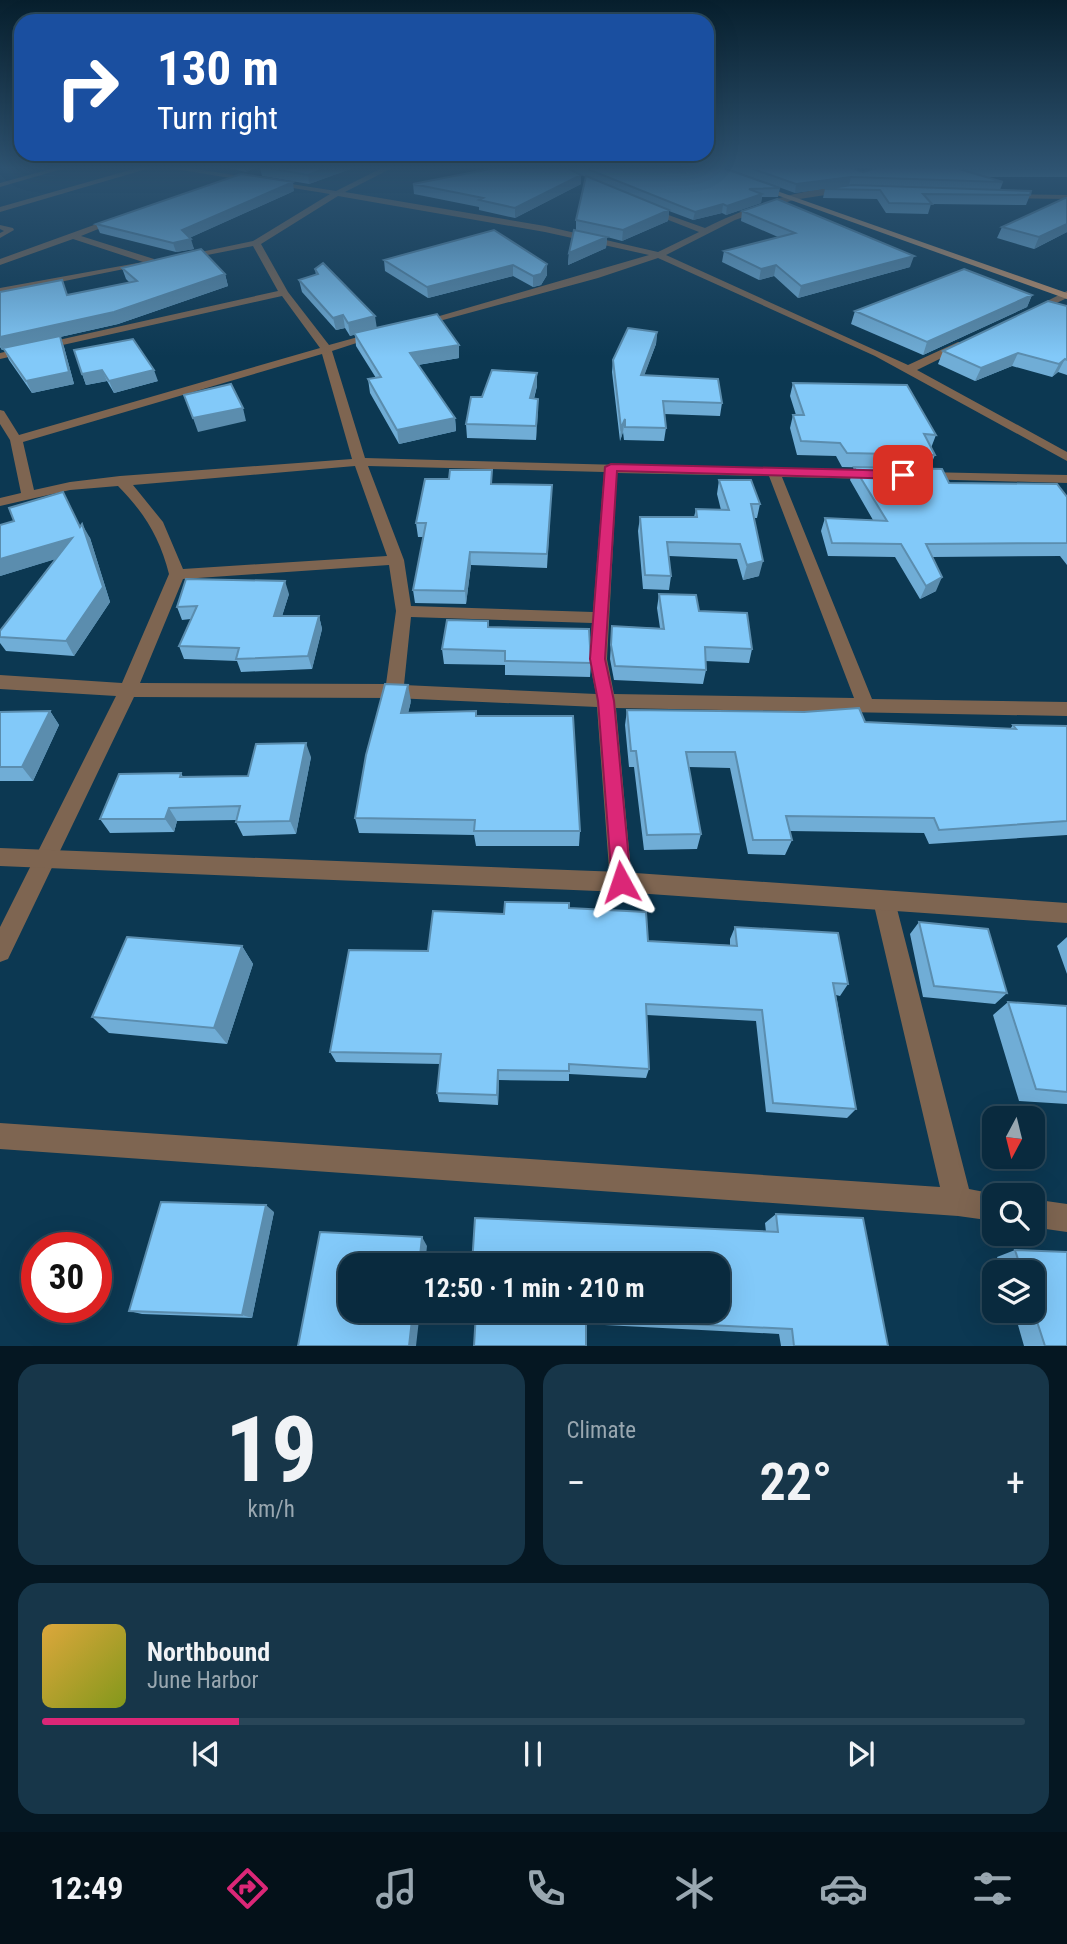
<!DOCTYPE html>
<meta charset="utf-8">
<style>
body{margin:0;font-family:"Roboto Condensed",sans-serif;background:#173649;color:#f1f3f6;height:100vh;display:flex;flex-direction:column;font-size:26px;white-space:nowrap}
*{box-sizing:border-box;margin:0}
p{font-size:23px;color:#99a7b0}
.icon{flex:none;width:38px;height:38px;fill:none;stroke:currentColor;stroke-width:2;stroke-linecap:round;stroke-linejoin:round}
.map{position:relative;height:1346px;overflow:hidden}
.panel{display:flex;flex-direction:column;gap:18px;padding:18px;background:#051722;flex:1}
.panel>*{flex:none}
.top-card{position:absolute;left:14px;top:14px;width:700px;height:147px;border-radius:21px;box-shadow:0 7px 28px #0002,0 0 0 2px #294658;background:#1a4fa0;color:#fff;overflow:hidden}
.needle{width:46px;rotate:187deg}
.fabs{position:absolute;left:982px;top:1106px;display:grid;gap:14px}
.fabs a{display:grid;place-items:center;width:63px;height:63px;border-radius:14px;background:#092a3e;box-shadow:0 7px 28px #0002,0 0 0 2px #294658;font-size:35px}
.speed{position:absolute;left:21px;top:1232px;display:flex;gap:14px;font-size:35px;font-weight:700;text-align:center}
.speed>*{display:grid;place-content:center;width:91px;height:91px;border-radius:50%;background:#092a3e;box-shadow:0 7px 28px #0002,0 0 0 2px #294658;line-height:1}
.speed .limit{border:10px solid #d22;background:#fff;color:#111}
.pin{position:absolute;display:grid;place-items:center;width:60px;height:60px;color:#fff;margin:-30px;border-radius:14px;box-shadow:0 4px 10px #0006}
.me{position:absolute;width:77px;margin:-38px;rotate:355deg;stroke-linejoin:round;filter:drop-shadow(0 0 5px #0008)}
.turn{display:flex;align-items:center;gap:24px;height:147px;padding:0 28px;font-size:32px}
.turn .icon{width:91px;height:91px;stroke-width:2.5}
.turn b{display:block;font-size:49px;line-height:60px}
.big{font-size:52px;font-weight:700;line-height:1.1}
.panel .tile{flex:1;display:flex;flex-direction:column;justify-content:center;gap:10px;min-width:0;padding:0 24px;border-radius:21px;background:#173649}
.panel .dial{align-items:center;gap:0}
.dial b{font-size:91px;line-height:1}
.song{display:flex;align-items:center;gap:21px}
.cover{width:84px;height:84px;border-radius:10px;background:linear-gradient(135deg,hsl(40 70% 55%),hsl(70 70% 35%))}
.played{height:7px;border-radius:4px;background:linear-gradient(90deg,#db2777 20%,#294658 20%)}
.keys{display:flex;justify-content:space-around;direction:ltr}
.heat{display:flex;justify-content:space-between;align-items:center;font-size:38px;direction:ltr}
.panel .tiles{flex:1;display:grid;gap:18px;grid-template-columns:1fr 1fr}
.tile:last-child{grid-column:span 2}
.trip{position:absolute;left:338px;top:1253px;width:392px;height:70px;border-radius:21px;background:#092a3e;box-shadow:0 7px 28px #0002,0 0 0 2px #294658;font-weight:700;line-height:70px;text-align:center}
.menu{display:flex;height:112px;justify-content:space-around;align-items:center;background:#041119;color:#99a7b0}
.menu .icon{width:49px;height:49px}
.menu .active{color:#db2777}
.menu b{font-size:32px;color:#f1f3f6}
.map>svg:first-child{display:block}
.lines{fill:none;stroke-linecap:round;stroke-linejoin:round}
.service{fill:#7e6551;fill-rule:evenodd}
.minor{fill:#7e6551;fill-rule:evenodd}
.tertiary{fill:#7e6551;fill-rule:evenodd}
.primary{fill:#c69269;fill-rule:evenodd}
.wall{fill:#70add6}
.shaded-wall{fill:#5b8dae}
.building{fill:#82c9f9;stroke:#5b8dae;stroke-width:2}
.route{fill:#db2777;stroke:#8e194d;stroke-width:2}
</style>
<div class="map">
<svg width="1067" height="1346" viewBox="0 0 1067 1346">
<rect width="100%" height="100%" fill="#0c3852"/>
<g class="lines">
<path class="service" d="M54,168H65L0,187V183Z
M0,225L13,228L14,230L0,238V233L4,231L0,229Z"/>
<path class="minor" d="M168,168H189L336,191L382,168H392L345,192L545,226L658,252L699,232L643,210V206L705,228C745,208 803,186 848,188L845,192L793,200L735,220L666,255L908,365L958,342H966V346L917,370L1067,452V461L875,356L658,258L598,278L421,326L412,324L649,255L545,232L338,196L261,244L288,292L329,345L376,332L381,335L332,351L365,458L880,472V478L875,479L782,477L872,699L1067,702V716L616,708L632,882L629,889L621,892L613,889L610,882L597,707L394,698L134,697L8,959L0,962V927L116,696L0,689V675L122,683L169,574C160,538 144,512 118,486L70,490L0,506V498L21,493L10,440L0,424V410L4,411L19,435L320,348L282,296L0,359V353L278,291L253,246L182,260L177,257L253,241L330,194ZM322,354L352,459L120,476L70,482L34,490L23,442ZM355,466L387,556L183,569L163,522L133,485ZM368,466L604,472L593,612L411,606L404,560ZM617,473L769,476L854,698L614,694L607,659ZM389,565L396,611L386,684L140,683L183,579ZM411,617L592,623L589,659L596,694L404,685Z
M1006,194L1067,195V199L1003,198Z
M116,217L123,219L81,236L154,259V263L0,294V288L143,262L73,239L0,265V259Z
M1067,291V298L1036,313L1027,311Z
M924,472L1067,475V483L919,479L917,476Z
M884,891L892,894L895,901L969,1189L1000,1195H994V1221L958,1216L0,1149V1123L940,1187L873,901L876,894Z
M1032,1199L1067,1204V1232L1032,1227Z"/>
<path class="tertiary" d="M137,168H150L0,212V207Z
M0,848L621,872L1067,903V923L621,892L0,866Z"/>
<path class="primary" d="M754,183L1067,293V299L754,187Z"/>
</g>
<path class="wall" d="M229,168H255L246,172Z
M260,168H353L309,184L262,176Z
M495,168H723L780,188L778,197H762L761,203L726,215L722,213L693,220L669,211L668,221L622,241L607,237L606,248L568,265L569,253L576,230V220L586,177L579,174L581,184L515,218L479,210V207L414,194L413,184Z
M726,168H851L863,172L877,168H1067V177H987L1003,182L1000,190L1030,195L1026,205L931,204L928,214L886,213L877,199L823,198L825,189L849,185L795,193Z
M294,191L189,238L194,249L176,252L100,233L96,224Z
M1067,198V232L1034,249L997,238L1002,227Z
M742,211L910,267L798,298L774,276L759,280L722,262L724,251L778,237L741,221Z
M384,260L547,264V275L541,285L533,287L513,276L428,298L385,271Z
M122,268L225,274L228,286L118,324L60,337L64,347L74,384L32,393L9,360L4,349L2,350L0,347V292L68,295L130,283L126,279Z
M315,269L377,328L459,358L418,365L455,418L456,431L399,444L370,393L368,379L376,378L356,346L355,334L350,336L345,328L336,330L302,292L299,280L316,275Z
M1032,295L1027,307L923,355L851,324L855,311Z
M1067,306V375L1058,372L1052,377L1012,366L975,381L938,364L943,351Z
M657,332L656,344L644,375L722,403L720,416L664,414L666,428L664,441L624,440L623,432L620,441L612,372L613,360Z
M74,350L158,381L114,393L107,381L86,385Z
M537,373V386L534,399H538L536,440L467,438L466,424L482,397Z
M793,383L936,435L931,448L935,455L929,469L842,467L836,456L797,455L790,428L793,415H796L790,396Z
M854,467L949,483L1067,497V565L1060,556L932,557L936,591L920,599L895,557L828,556L821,531L825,518L873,520L850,480Z
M719,480L760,504L757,518H754L759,576L743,580L737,559L669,556L671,576L669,590L643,589L638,531L640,517H694L696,509L721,510L717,494Z
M493,484L552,485L547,568L471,565L466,604L415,603L413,590L423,537H418L416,523Z
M14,521L80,527L90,538L110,602L74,656L6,651L0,643V631L55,559L0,576Z
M289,594L282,616H319L322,629L312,669L241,672L237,661L184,659L179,646L191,619L182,620L177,607Z
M659,594L699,611L752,649L749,663L705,661L706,670L703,684L614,680L610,659L612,626L660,628L657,608Z
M488,621L489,627L591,663L590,677L505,675V665L444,664L442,649Z
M411,701L408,713L477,716L580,831L579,846H476L474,835L359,833L355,818Z
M627,710L865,722L1010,729L1013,725L1067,726V835L929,844L924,833L790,831L792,840L785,855L748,854L730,768L689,767L701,834L697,849L644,850L634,767H629L625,725Z
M50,711L59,725L33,781H0V712Z
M311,757L296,834L243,836L236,822L237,820L177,821L174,832L110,833L100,819L181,773L183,777L248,776Z
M569,908L648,941L730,945V939L735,927L848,984L840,996L836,995L856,1109L847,1118L766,1112L756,1021L647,1015L649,1069L646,1078L569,1074V1081L499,1080L498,1105L439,1102L437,1093L440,1064L336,1062L330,1052L428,951L504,914Z
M919,922L1007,993L995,1004L923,997L910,934Z
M1067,937V974L1057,946Z
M242,946L253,964L227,1044L109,1033L92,1017Z
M1008,1002L1067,1006V1104L1019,1101L993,1015Z
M274,1212L252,1318L142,1314L129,1311Z
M776,1214L888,1346H781L779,1334L471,1318L468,1313L766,1232L765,1223Z
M1015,1250L1067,1252V1346H1024L1014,1311H1032V1272H1002L997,1257Z"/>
<path class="shaded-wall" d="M245,168H255L246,172Z
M326,168H353L309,184L308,175Z
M581,175V184L515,218V208Z
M851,177L849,185L795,193L796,184Z
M293,182L294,191L185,240L182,230Z
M762,194L761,203L726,215L727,206Z
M723,204L722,213L693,220L695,212Z
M669,210L668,221L622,241L623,230Z
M1067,224V232L1034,249L1039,237Z
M607,237L606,248L568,265L569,253Z
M191,239L194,249L176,252L173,243Z
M914,256L910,267L798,298L801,286Z
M547,264V275L541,285L533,287V276Z
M513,265V276L428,298L427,287Z
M776,265L774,276L759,280L761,269Z
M225,274L228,286L118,324L60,337L64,347L74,384L32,393L26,381L60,337L2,350L0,346V337Z
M1032,295L1027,307L923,355L927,342Z
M343,315L345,328L336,330L333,318Z
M375,316L377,329L350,336L348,323Z
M657,332L656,344L640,387L641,375Z
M459,345V358L411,366L410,353Z
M1018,353L1012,366L975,381L981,368Z
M1065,359L1058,372L1052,377L1059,364Z
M102,370L107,381L86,385L82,374Z
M154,370L158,381L114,393L109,381Z
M537,373V386L530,412V398Z
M538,399V412L536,440V426Z
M243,408L246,421L198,432L193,418Z
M455,418L456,431L399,444L397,430Z
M625,419L623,432L620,441L621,428Z
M82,524L90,538L110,602L74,656L66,641Z
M72,538L79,552L0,576V559Z
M470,552L471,565L466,604L465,591Z
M763,561L759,576L743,580L747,565Z
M942,577L936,591L920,599L926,586Z
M285,581L289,594L278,629L274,616Z
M319,616L322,629L312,669L308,656Z
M408,685L411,701L404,729L401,713Z
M50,711L59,725L33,781L22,767Z
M306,743L311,757L296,834L290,821Z
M169,808L177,821L174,832L165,819Z
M242,946L253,964L227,1044L214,1028Z
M498,1070L499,1080L498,1105L497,1095Z
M266,1205L274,1212L252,1318L242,1315Z
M422,1237L427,1246L425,1265H419Z
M413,1311H420L416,1346H409Z"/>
<path class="building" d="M268,168H326L308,175Z
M495,168H567L581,175L515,208L479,200L483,198L413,184Z
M585,168H723L780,188L749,189L762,194L727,206L723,204L695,212Z
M750,168H851L863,172L877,168H1067V169H959L1003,182L851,177L796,184Z
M241,174L293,182L182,230L191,239L173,243L96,224Z
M586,176L669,210L623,230L576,220Z
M852,185L1031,191L1030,195L923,194L932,204L889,203L880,190L825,189Z
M1065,198H1067V224L1039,237L1002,227Z
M777,199L914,256L801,286L776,265L761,269L724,251L795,233L742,211Z
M494,230L547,264L541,274L533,276L513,265L427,287L384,260Z
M574,230L607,237L569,253Z
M201,249L225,274L114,312L0,337V292L62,280L67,295L137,281L122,268Z
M323,263L375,316L348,323L343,315L333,318L299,280L318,274L315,269Z
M964,269L1032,295L927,342L855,311Z
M1048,301L1067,306V360L1065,359L1059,364L1018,353L981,368L943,351Z
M437,314L459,345L410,353L455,418L397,430L368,379L381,377L354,333Z
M628,328L657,332L641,375L718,379L722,403L663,401L666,428L625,427V419L621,428L613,360Z
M60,336L69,372L26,381L3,348Z
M133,339L154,370L109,381L102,370L82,374L74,350Z
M492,370L537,373L530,398L538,399L536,426L466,424L471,397H482Z
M793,383L907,385L936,435L924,434L935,455L847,453L840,443L801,441L793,415H804Z
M231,384L243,408L193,418L184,395Z
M854,467L942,469L949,483L1057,484L1067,497V543L926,544L942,577L926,586L901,544L832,543L825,518L887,521Z
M450,470H492L491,484L552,485L547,554L470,552L465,591L413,590L426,523H416L425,479H449Z
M719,480H751L760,504H751L763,561L747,565L740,544L667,542L671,576L645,575L640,517H697L696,509L729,510Z
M63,492L80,527L82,524L103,587L66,641L0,637V631L72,538L0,559V525L14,521L9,508Z
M186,579L285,581L274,616H319L308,656L236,659L239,648L179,646L197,606L177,607Z
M659,594L696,595L699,611L747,613L752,649L705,647L706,670L615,666L611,645L612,626L664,629Z
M447,620L488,621V627L589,629L591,663L505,661V651L442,649Z
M385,684L408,685L401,713L476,711V716H573L580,831H474L475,820L355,818L366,755Z
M859,708L865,722L1016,729L1013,725L1067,726V821L939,830L934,818L786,816L792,840H753L735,752H686L701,834L647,835L636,751H631L627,710L804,712Z
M50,711L22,767H0V712Z
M306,743L290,821L236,822L240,806L169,808L165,819H100L119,774L181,773L180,777L248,776L256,744Z
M505,902L569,903V908L646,912L648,941L737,946L735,927L838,933L848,984L833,983L856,1109L773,1103L762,1010L646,1004L649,1069L569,1064V1071L498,1070L497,1095L437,1093L441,1054L330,1052L349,950L428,951L433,911L504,914Z
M919,922L988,929L1007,993L934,986Z
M127,937L242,946L214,1028L92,1017Z
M1008,1002L1067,1006V1092L1036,1089Z
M161,1202L266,1205L242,1315L129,1311Z
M776,1214L863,1218L888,1346H794L792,1329L586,1319V1346H474L476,1313H468V1311H718V1265H472L475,1218L778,1232Z
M320,1232L422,1237L419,1265H350V1311H413L409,1346H298Z
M1015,1250L1067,1252V1346H1045L1032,1306V1272H1022Z"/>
<linearGradient id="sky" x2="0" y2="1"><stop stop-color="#071f2d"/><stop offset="0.47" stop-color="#2e5371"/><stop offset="1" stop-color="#2e5371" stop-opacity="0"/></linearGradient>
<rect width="1067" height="357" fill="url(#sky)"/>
<path class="route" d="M611,464L903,471L909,475L903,479L617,471L605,659L614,701L631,882L628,888L621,891L614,888L612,882L598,701L590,659L605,467Z"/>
</svg>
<div class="fabs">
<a><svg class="needle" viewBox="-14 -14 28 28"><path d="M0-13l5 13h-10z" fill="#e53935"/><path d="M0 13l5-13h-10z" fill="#99a7b0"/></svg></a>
<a><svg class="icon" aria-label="search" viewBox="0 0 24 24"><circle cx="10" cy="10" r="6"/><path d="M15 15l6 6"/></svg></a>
<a><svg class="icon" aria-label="layers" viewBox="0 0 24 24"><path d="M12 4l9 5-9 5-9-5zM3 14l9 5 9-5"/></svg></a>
</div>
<div class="speed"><div class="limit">30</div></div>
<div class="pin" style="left:903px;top:475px;background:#d93025"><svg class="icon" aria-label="arrive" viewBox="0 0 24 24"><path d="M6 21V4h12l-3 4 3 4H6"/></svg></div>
<svg class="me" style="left:621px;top:882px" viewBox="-20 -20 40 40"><path d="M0-17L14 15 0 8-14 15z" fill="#db2777" stroke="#fff" stroke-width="4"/></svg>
<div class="trip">12:50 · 1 min · 210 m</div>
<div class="top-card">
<div class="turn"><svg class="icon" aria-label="right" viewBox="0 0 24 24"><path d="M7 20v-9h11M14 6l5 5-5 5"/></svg><div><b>130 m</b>Turn right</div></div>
</div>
</div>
<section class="panel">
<div class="tiles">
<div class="tile dial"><b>19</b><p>km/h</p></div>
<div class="tile"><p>Climate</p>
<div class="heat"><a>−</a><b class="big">22°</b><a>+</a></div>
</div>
<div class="tile">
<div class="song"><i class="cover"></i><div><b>Northbound</b><p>June Harbor</p></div></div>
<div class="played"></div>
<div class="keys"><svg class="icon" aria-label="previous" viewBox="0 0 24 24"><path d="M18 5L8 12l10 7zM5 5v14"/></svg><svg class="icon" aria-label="pause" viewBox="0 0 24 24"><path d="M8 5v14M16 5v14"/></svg><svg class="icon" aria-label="next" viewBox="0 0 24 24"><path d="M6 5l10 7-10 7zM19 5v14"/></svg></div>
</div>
</div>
</section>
<nav class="menu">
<b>12:49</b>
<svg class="icon active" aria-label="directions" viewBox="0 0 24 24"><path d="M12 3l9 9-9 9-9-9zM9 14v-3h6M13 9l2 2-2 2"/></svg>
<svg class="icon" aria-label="music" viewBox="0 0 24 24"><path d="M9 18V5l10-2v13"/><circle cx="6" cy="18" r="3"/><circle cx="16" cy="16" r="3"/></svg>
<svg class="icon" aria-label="phone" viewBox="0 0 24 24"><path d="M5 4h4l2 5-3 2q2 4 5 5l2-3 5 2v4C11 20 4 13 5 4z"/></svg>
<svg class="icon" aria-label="climate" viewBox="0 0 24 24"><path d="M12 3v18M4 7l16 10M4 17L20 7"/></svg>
<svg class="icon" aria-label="car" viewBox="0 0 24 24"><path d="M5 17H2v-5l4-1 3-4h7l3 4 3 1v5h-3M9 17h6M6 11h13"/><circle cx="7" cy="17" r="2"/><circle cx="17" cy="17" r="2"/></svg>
<svg class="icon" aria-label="filters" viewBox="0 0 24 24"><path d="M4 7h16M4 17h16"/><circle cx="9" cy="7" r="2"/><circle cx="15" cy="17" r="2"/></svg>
</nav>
